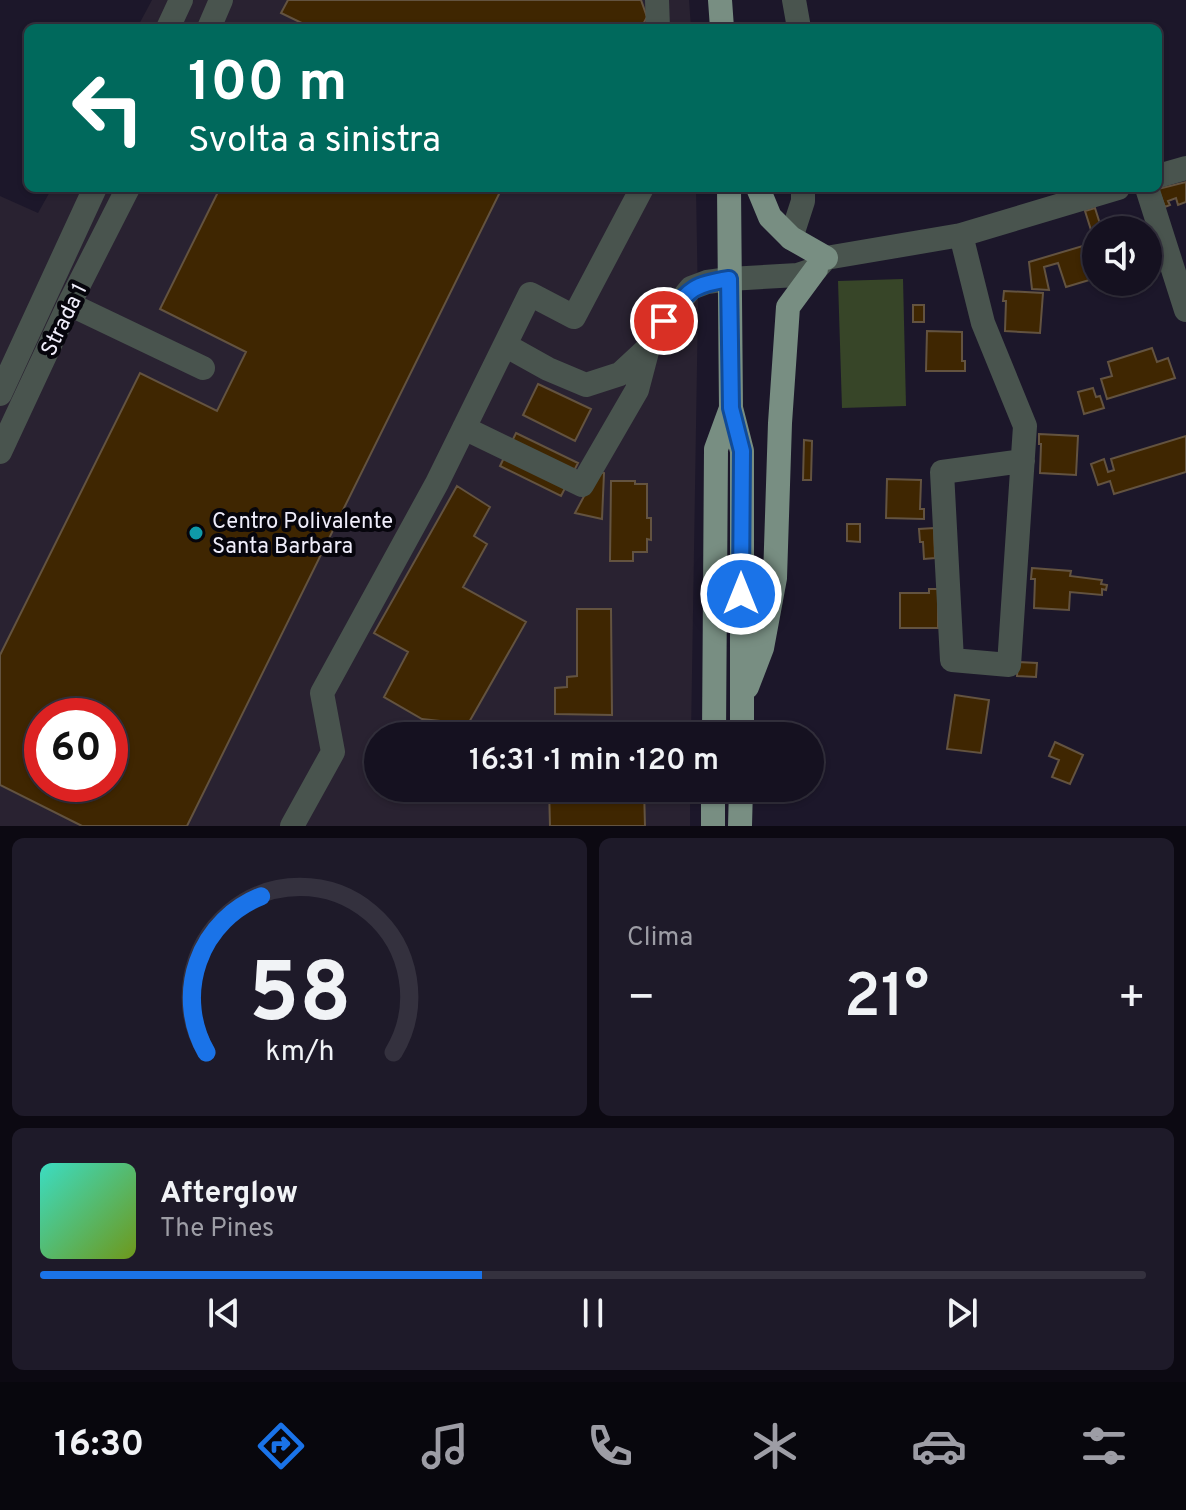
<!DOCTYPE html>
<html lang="it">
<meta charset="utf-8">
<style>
body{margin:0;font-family:Overpass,sans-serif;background:#1e1a29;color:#f1f3f6;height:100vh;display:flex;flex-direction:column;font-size:30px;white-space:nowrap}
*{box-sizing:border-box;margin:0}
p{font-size:26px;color:#9d9da5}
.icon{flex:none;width:44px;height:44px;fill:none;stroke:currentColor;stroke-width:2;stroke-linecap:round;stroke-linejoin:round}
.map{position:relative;height:826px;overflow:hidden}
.panel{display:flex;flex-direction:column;gap:12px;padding:12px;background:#0c0912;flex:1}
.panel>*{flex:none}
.guide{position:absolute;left:24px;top:24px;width:1138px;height:168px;border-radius:12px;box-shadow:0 2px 6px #0004,0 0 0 2px #34313e;background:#00695c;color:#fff;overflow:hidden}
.fabs{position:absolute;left:1082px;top:216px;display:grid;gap:16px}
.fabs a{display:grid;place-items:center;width:80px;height:80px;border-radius:50%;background:#151120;box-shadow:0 2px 6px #0004,0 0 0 2px #34313e;font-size:40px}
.speed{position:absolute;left:24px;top:698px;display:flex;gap:16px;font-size:40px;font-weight:700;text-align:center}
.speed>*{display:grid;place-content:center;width:104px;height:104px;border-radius:50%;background:#151120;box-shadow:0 2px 6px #0004,0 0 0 2px #34313e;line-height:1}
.speed .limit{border:12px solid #d22;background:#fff;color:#111}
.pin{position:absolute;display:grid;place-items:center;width:68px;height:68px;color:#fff;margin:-34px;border:4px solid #fff;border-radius:50%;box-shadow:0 2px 8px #0007}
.me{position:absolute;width:88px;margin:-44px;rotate:0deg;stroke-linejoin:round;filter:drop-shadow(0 0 6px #0008)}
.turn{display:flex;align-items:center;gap:28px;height:168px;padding:0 32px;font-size:36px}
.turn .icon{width:104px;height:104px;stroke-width:2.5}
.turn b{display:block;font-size:56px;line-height:68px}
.big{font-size:60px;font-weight:600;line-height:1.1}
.panel .card{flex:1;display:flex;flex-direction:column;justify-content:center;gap:12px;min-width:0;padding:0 28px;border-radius:12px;background:#1e1a29}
.panel .dial{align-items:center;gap:0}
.dial svg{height:208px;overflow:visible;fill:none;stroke:#34313e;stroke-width:7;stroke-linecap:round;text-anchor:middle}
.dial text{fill:#f1f3f6;stroke:none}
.song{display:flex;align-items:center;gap:24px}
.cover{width:96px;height:96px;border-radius:12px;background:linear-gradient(135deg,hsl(170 70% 55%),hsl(80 70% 35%))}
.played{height:8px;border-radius:4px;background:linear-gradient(90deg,#1a73e8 40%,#34313e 40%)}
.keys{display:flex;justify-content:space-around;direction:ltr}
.heat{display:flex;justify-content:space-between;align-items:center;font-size:44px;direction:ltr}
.panel .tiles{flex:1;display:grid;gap:12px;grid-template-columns:1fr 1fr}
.card:last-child{grid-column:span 2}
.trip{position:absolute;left:364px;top:722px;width:460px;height:80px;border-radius:40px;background:#151120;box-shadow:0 2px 6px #0004,0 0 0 2px #34313e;font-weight:600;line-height:80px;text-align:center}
.menu{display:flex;height:128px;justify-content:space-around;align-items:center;background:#08070d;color:#9d9da5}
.menu .icon{width:56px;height:56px}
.menu .current{color:#1a73e8}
.menu b{font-size:36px;color:#f1f3f6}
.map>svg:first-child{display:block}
.commercial{fill:#292231;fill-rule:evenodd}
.green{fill:#374528}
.building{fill:#3f2601;stroke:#635340;stroke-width:2;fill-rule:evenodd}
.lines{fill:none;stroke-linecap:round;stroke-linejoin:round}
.minor{stroke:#49544e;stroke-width:24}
.major{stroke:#788e82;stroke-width:24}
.route-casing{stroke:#114b97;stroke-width:20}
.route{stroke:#1a73e8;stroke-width:14}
.culture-dot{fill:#0f9aa8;stroke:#06050c;stroke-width:3}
.labels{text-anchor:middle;stroke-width:8;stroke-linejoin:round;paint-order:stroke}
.street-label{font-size:22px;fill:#efedfa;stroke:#06050c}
.poi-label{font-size:22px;fill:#efedfa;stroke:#06050c;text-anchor:start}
</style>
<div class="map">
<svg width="1186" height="826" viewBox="0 0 1186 826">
<rect width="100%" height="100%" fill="#1c172a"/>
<path class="commercial" d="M152,0H689L691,28H137Z
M52,188H696L698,304L691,736H378V788H690V826H0V196L38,213ZM42,716H110V784H42Z"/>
<path class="green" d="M903,279L906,406L842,408L838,281Z"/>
<path class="building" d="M288,0H641L647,17L641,28H312L281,13Z
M1186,182V202L1178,205L1176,198L1168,201L1170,205L1165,207L1158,189Z
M220,188H502L187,826H82L0,785V655L140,373L217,411L246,352L160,309ZM42,716H110V784H42Z
M1095,208L1101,227L1091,230L1085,211Z
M1096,242V278L1066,287L1058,263L1044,267L1049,290L1032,289L1029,262Z
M1004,291L1043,293L1040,333L1005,331L1006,301H1003Z
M913,305H924V322H913Z
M927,331L962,332V361H965V371H926Z
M1152,348L1157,362L1168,358L1175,378L1107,399L1101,379L1112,376L1108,362Z
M538,384L591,409L575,441L523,415Z
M1093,388L1096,397L1100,396L1104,408L1084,414L1078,392Z
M516,433L578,463L561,496L500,466Z
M1039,434L1078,436L1076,475L1040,473L1041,444H1039Z
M1186,436V472L1114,494L1110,481L1098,485L1091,464L1104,459L1108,472L1114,470L1111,459Z
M804,440L812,441L811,480H803Z
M597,472L604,473L602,519L575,513Z
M887,479L921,480L920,509H924V519L886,518Z
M611,481H635V484H647V518H651V540L647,539V552H633V561H610Z
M457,486L490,507L474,536L487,544L463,587L526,622L468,724L422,719L384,697L408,652L374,633Z
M847,524H860V542L847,541Z
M934,528L935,558L924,559L923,542H920L919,529Z
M1032,568L1071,571L1070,576L1102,580L1101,584L1107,585L1106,590L1102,589V595L1070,592L1069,610L1034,608L1035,579H1031Z
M929,589H938V628H900V593H929Z
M577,609H611L612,715L555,714V688L567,687V677L577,676Z
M1018,662L1037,663L1036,677L1017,676Z
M955,695L989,700L981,753L947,749Z
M1055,742L1083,755L1070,784L1052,777L1059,760L1049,756Z
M549,788H644L645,826H550Z"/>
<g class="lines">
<path class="minor" d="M657,0L658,28
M794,0L799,28
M168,28L181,0
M209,28L221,0
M1158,176L1186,168
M1147,188L1186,310
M961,235L983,323L1025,426L1009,665L952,660L942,472L1023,461
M791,238L803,201V188
M69,304L203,368
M505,345L548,369L586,385L620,374L648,348L664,321L691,288L707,282L729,279L798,275L816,269L826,258L961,235L1118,188
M0,394L95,188
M464,428L582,485L637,390L648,348
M0,452L69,304L128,188
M292,826L333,752L322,693L437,483L530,294L574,317L642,188"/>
<path class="major" d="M720,0L722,28
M729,188L731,408L742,451V736
M758,188L770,217L791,238L826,258
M747,687L762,648L775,578L780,423L788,307L816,269
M714,736L716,449L731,408
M713,826V788
M740,826L741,788"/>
</g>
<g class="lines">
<g class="route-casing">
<path id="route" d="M664,321C689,291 689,285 729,279L731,408L742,451L741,594"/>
</g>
<use href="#route" class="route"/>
</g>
<circle class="culture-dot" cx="196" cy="533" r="8"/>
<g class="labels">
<g class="street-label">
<text transform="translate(63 319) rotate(-64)" y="8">Strada 1</text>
</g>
<g class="poi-label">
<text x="212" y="528">Centro Polivalente<tspan x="212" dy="25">Santa Barbara</tspan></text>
</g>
</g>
</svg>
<div class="fabs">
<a><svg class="icon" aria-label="sound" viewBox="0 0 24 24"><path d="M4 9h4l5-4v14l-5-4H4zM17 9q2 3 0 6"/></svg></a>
</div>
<div class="speed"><div class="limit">60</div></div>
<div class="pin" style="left:664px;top:321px;background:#d93025"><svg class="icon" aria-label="arrive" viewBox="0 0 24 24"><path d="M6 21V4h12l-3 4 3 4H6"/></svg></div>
<svg class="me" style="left:741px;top:594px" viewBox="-20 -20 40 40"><circle r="17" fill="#1a73e8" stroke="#fff" stroke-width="3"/><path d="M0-11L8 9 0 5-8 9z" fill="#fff"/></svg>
<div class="trip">16:31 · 1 min · 120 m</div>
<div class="guide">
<div class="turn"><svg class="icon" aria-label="left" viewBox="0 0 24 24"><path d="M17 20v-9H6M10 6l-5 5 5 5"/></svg><div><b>100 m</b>Svolta a sinistra</div></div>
</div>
</div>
<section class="panel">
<div class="tiles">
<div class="card dial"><svg viewBox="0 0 100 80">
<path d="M14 69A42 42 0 1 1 86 69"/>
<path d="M14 69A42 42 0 0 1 35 9" stroke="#1a73e8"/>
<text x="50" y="56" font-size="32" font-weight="700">58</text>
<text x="50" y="72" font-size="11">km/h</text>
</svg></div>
<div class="card"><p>Clima</p>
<div class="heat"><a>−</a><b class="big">21°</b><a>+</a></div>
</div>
<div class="card">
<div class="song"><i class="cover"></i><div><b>Afterglow</b><p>The Pines</p></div></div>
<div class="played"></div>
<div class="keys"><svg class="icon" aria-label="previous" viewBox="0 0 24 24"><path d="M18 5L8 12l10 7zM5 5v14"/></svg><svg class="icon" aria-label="pause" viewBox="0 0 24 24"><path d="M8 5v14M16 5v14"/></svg><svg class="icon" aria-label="next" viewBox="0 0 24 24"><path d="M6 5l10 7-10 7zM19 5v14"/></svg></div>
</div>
</div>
</section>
<nav class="menu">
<b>16:30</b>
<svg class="icon current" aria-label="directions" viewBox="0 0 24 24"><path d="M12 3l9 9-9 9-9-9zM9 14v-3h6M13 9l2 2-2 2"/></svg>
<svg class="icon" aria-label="music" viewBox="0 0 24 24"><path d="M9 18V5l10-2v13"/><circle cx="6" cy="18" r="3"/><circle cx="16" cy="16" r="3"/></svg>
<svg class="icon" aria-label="phone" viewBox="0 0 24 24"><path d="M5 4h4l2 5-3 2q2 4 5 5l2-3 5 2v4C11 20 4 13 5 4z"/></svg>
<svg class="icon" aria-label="climate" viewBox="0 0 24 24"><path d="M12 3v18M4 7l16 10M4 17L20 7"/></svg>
<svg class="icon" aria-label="car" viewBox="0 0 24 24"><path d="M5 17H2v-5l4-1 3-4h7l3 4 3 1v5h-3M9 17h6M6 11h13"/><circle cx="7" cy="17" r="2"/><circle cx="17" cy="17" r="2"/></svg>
<svg class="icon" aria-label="filters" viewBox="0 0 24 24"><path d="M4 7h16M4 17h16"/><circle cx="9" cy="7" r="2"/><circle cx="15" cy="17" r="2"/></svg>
</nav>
